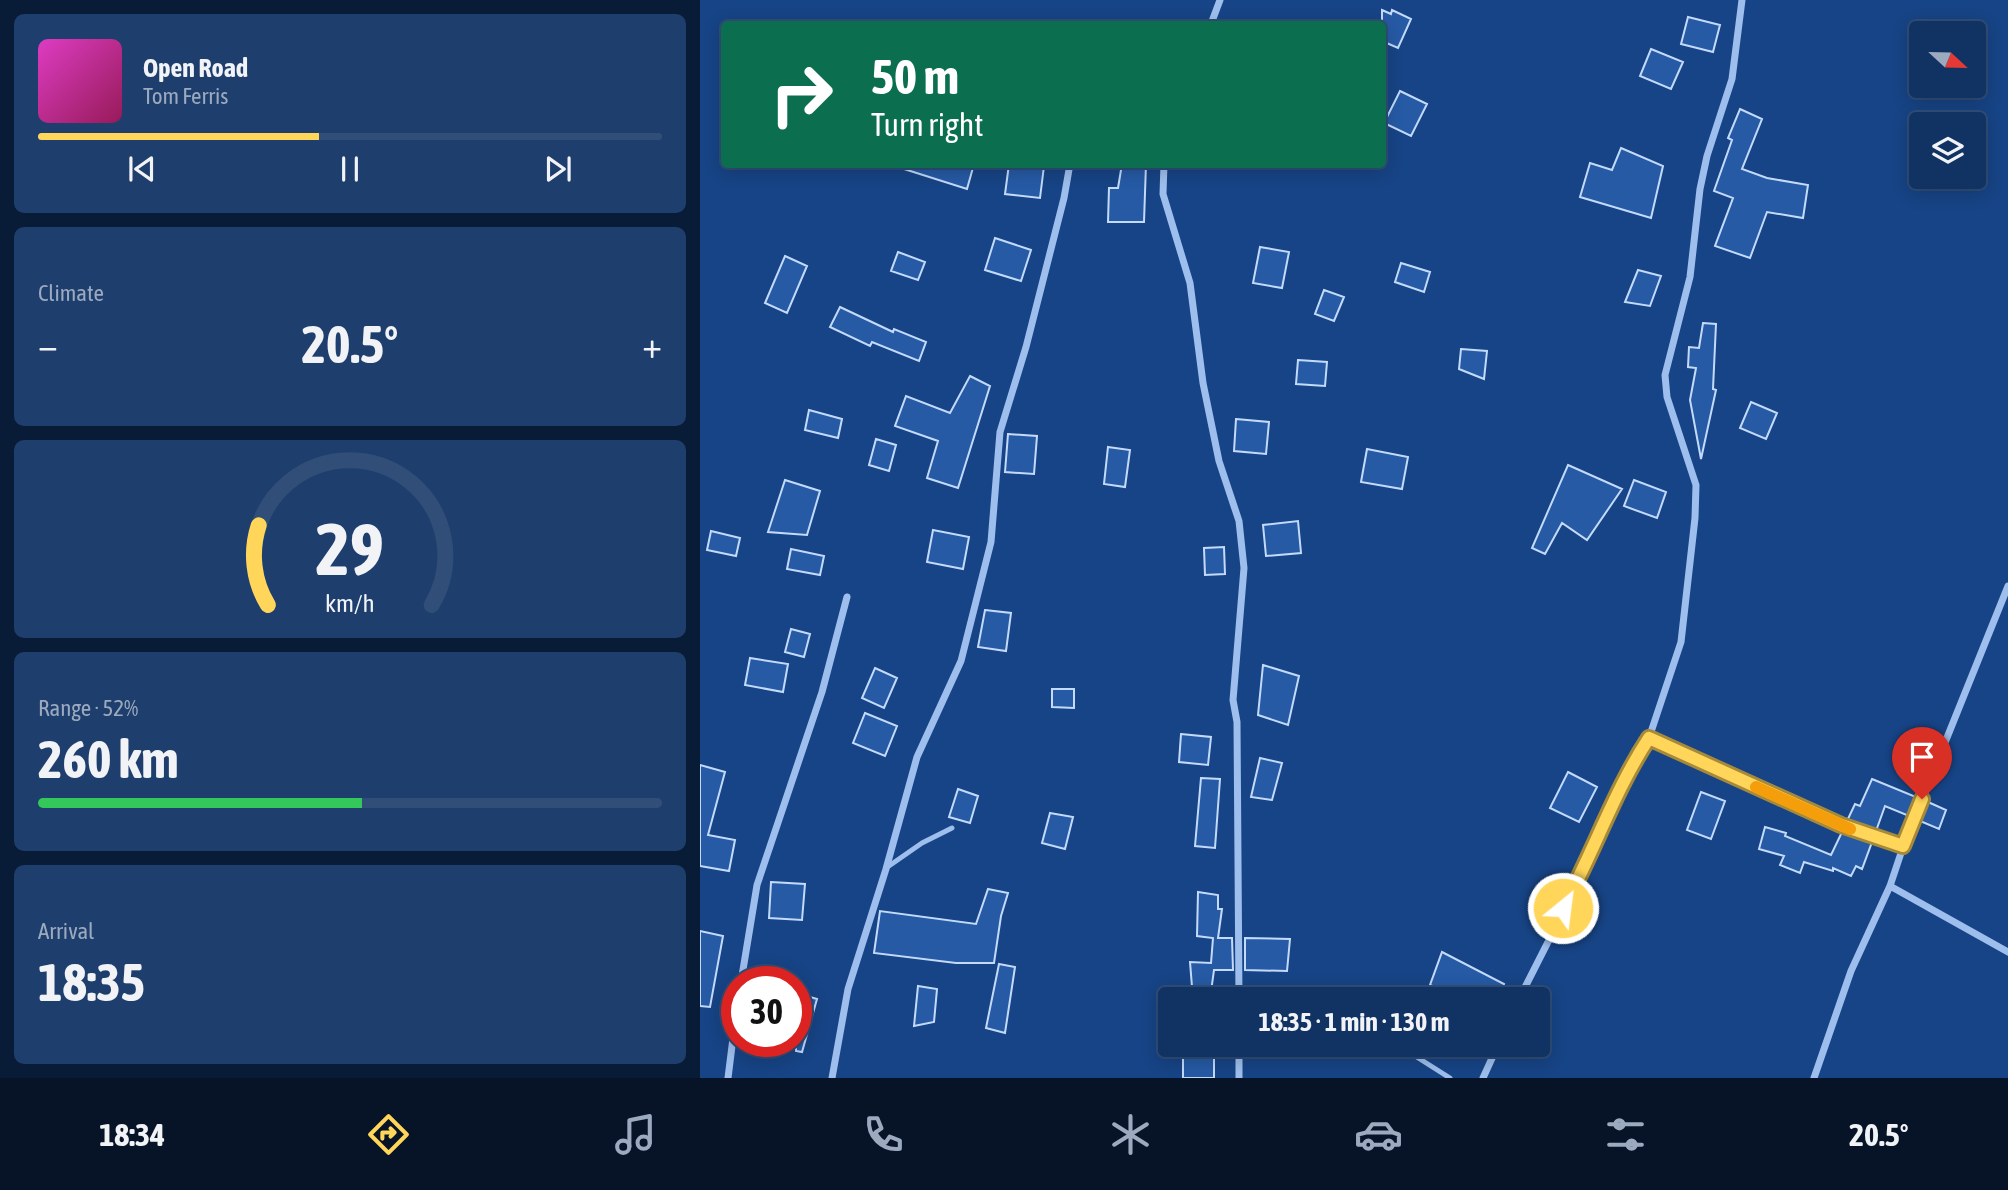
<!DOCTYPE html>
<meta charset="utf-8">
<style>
body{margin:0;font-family:"Asap Condensed",sans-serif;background:#1e3f6d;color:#f1f3f6;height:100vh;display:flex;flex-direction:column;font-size:26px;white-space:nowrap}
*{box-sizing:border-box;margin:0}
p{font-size:23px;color:#9caabf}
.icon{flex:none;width:38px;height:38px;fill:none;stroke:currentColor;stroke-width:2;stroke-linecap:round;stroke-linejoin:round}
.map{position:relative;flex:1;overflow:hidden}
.panel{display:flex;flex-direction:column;gap:14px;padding:14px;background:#091c37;width:700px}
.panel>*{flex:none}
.guide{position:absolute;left:21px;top:21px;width:665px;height:147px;border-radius:7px;box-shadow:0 4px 18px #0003,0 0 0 2px #304e78;background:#0b6e4f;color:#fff;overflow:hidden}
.needle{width:46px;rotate:112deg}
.tools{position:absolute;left:1209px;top:21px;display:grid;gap:14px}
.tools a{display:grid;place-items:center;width:77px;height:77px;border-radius:7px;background:#113364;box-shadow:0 4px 18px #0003,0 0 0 2px #304e78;font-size:35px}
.speed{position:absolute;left:21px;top:966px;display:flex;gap:14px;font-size:35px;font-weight:700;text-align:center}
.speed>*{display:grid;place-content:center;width:91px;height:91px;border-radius:50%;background:#113364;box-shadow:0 4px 18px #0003,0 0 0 2px #304e78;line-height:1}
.speed .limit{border:10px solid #d22;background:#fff;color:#111}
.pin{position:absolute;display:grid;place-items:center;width:60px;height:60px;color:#fff;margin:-72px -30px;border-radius:50% 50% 50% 0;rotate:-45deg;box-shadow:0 0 7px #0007}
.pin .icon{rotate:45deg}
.me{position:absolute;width:77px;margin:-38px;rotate:29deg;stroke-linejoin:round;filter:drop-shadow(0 0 5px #0008)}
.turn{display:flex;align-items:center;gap:24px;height:147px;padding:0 35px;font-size:32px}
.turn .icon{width:91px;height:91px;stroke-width:2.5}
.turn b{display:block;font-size:49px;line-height:60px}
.big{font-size:52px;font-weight:700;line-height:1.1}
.panel .widget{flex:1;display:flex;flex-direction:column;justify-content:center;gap:10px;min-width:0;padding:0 24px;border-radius:10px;background:#1e3f6d}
.panel .dial{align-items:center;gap:0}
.dial svg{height:182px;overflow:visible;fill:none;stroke:#304e78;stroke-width:7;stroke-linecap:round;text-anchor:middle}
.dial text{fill:#f1f3f6;stroke:none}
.song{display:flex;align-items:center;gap:21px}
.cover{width:84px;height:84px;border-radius:10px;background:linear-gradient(135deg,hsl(310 70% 55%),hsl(330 70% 35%))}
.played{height:7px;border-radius:4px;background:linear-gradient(90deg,#ffd55a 45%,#304e78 45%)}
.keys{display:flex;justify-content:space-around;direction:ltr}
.heat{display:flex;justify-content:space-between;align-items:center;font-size:38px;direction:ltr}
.charge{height:10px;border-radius:5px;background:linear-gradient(90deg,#34c759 52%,#304e78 0)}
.trip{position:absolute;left:458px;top:987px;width:392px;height:70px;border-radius:7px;background:#113364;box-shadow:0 4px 18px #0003,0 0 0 2px #304e78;font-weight:700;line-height:70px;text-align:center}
.dock{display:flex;height:112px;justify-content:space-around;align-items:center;background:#071428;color:#9caabf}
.dock .icon{width:49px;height:49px}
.dock .selected{color:#ffd55a}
.dock b{font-size:32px;color:#f1f3f6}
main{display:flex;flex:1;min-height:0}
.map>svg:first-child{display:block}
.building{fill:#265aa5;stroke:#c3dafa;stroke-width:2}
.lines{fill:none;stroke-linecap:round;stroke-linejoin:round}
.lane{stroke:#9ebfed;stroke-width:5}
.street{stroke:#9ebfed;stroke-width:7}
.route-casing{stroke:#a68a3a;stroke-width:18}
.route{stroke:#ffd55a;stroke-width:12}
.slow{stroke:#f59e0b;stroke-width:12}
</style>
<main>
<section class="panel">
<div class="widget">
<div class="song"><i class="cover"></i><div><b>Open Road</b><p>Tom Ferris</p></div></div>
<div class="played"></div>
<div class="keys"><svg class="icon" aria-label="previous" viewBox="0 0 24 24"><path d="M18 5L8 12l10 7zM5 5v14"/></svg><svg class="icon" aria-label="pause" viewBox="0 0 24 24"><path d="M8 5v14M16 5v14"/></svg><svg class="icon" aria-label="next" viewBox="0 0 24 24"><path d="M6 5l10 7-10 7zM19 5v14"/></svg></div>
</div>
<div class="widget"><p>Climate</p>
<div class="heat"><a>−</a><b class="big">20.5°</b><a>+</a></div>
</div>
<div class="widget dial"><svg viewBox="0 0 100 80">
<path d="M14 69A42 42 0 1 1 86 69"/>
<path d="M14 69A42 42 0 0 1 10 34" stroke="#ffd55a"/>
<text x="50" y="56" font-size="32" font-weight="700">29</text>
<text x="50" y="72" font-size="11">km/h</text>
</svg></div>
<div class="widget"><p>Range · 52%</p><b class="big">260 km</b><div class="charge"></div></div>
<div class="widget"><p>Arrival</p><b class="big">18:35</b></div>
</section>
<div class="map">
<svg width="1308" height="1078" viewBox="0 0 1308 1078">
<rect width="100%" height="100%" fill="#174486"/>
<path class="building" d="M682,10L691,14L692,10L711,19L698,48L682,41Z
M988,17L1020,25L1013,52L981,44Z
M951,49L983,62L971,89L940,76Z
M700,91L727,104L711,136L684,123Z
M1040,109L1062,119L1042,169L1067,178L1108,185L1103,218L1067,212L1050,258L1015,246L1033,198L1014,191L1032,140L1028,138Z
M921,148L963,166L951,218L880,197L890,163L912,170Z
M204,164H274L267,189L204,169Z
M309,164L344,166L340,198L305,194Z
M422,164H446L444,222H408L409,188H418Z
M295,238L331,250L321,281L285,270Z
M560,247L589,252L582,288L553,283Z
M198,252L225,262L218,280L191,271Z
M85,256L107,266L87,313L65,303Z
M701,263L730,272L724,292L695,282Z
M938,270L961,276L950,306L925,302Z
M624,290L644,297L634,321L615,314Z
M140,307L193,332L194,329L226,342L219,361L172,342L170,346L130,327Z
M1003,323L1016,324L1013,389L1016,390L1001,459L990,400L996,368L988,367L989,347L999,348Z
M761,349L787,351L784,379L759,369Z
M598,360L627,362L625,386L596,384Z
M270,376L290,386L258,488L227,478L238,441L195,426L206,396L250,413Z
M1051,402L1077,413L1066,439L1040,428Z
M109,410L142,419L138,438L105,430Z
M536,419L569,422L566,454L534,451Z
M308,434L337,436L334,474L305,472Z
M176,439L196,445L189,471L169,465Z
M408,447L430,450L425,487L404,484Z
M667,449L708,457L702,489L661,482Z
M868,465L922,489L887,540L862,523L845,554L832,548Z
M85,480L120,491L107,535L68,532Z
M934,480L966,492L957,518L924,506Z
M598,521L601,553L566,556L563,525Z
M233,530L269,537L263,569L227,562Z
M11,531L40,538L36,556L7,550Z
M524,547L525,574L505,575L504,548Z
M91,549L124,556L120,575L87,569Z
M285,610L311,613L306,651L278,647Z
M91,629L110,634L104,657L85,652Z
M50,658L88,664L83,692L45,685Z
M563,665L599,676L588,725L558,715Z
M175,668L197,678L184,708L162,698Z
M352,689H374V708L352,707Z
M165,713L197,726L185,756L153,743Z
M481,734L511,737L508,765L479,762Z
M560,758L582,763L572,800L551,797Z
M0,765L25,772L8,835L35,840L29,871L0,866Z
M868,772L897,787L879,822L850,808Z
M501,778L520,779L515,848L495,846Z
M1172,779L1216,797L1209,816L1185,806L1176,831L1147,821L1155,804L1160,806Z
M258,789L278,796L270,823L249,817Z
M1001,792L1025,801L1011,839L987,830Z
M1228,802L1246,810L1239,829L1220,821Z
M350,813L373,817L365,849L342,843Z
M1065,827L1086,833L1085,836L1131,855L1142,832L1172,842L1162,869L1156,866L1151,876L1133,868V871L1104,862L1100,873L1080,865L1084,856L1059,849Z
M71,882L105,884L102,920L69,918Z
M288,889L308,893L301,916L294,963H256L174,953L180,911L276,924Z
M498,892L518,895V909H522L518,938H532L533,970H514L510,999H493L490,962L511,963L513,938L497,936Z
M0,931L23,936L10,1007L0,1006Z
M545,938L590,939L587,971L545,970Z
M742,952L804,984L798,999H765L730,985Z
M299,964L315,967L305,1033L286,1028Z
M218,986L237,989L234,1022L214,1026Z
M96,993L117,999L102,1052L96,1051Z
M491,1045H514V1078H483V1053L491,1052Z"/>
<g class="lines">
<path class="lane" d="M186,868L222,843L252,828
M720,999L726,989
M702,1045L701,1047L750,1078"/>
<path class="street" d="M511,24L520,0
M464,164L463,194L490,283L503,383L519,461L539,521L544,568L533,700L537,722L539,999
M949,738L1141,825L1203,847L1190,886L1151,971L1114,1078
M1203,847L1308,586
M1190,886L1308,952
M41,982L57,885L122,692L147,597
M819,999L883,873L930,767L949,738L981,642L995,518L996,485L967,397L965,375L990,277L1000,189L1007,156L1032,79L1042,0
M28,1078L37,1006
M132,1078L148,989L186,869L217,757L261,661L291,542L300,432L326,347L364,198L370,164
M539,1078V1045
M783,1078L798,1045"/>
</g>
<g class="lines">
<g class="route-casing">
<path id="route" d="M863,908C894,852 914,791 949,738L1141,825L1203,846L1222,799"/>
</g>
<use href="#route" class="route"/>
<path class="slow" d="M1056,787L1150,829"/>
</g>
</svg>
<div class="tools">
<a><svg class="needle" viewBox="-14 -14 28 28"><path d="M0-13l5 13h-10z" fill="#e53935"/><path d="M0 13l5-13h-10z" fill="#9caabf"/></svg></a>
<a><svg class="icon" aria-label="layers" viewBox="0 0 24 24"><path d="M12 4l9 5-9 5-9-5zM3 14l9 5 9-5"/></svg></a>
</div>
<div class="speed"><div class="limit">30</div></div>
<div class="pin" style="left:1222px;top:799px;background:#d93025"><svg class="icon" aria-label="arrive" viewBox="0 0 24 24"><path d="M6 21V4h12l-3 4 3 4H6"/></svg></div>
<svg class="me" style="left:863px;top:908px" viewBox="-20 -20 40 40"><circle r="17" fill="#ffd55a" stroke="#fff" stroke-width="3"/><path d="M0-11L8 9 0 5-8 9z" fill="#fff"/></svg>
<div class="trip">18:35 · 1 min · 130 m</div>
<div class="guide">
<div class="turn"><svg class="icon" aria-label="right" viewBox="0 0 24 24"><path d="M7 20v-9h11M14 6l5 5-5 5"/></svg><div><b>50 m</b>Turn right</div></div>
</div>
</div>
</main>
<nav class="dock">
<b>18:34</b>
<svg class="icon selected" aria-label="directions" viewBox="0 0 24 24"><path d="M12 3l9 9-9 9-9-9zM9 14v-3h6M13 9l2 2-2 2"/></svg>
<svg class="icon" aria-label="music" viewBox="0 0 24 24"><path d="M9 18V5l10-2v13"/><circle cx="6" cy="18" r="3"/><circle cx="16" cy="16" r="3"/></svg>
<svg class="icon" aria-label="phone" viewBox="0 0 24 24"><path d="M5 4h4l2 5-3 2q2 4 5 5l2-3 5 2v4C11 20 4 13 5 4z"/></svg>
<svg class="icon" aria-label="climate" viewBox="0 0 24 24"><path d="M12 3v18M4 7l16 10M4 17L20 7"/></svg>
<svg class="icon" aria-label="car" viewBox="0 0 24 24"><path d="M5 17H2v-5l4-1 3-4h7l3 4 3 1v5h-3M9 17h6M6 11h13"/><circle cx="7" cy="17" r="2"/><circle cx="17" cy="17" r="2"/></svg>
<svg class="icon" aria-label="filters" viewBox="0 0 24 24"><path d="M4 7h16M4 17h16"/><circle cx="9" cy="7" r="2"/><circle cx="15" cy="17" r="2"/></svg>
<b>20.5°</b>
</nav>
